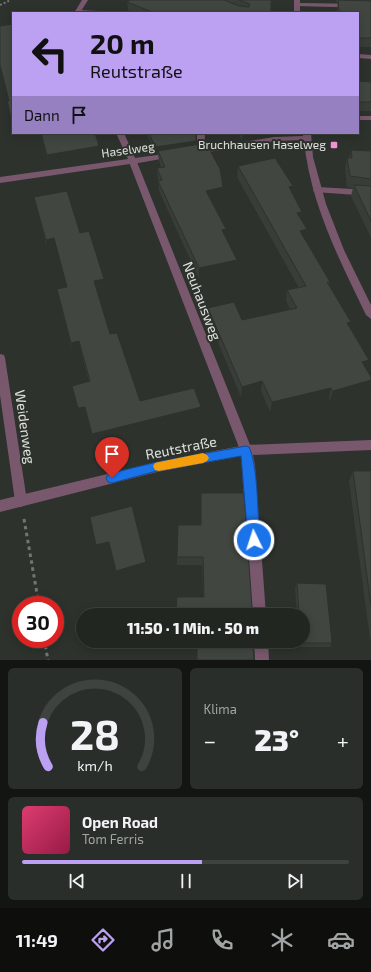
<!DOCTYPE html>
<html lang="de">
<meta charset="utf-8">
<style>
body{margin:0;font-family:"Exo 2",sans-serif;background:#2a2e2a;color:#f1f3f6;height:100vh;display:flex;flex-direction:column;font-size:15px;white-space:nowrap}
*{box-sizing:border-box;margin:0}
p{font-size:13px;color:#a2a5a5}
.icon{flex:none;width:22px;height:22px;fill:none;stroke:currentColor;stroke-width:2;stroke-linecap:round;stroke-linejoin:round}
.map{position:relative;height:660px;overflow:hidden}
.sheet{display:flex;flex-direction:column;gap:8px;padding:8px;background:#131512;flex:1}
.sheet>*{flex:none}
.hud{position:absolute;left:12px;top:12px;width:347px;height:122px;border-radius:0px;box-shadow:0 2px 10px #0003,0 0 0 1px #3f433f;background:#bca0f2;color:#111;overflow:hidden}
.speed{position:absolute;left:12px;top:596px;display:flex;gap:8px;font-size:20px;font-weight:700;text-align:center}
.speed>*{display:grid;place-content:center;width:52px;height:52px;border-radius:50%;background:#222621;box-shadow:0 2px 10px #0003,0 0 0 1px #3f433f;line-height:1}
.speed .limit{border:6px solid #d22;background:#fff;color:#111}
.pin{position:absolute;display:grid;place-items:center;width:34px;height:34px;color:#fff;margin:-41px -17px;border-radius:50% 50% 50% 0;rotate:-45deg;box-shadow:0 0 4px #0007}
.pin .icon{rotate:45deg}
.me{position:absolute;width:44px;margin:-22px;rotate:356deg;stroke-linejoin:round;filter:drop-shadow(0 0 3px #0008)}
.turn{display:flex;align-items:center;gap:14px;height:84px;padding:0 12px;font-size:18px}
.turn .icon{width:52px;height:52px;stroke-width:2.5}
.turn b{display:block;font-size:28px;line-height:34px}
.then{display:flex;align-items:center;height:38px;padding:0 12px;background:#0003;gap:8px;font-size:15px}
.big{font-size:30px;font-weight:800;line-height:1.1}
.sheet .card{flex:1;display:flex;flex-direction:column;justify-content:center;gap:6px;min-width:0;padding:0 14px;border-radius:6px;background:#2a2e2a}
.sheet .dial{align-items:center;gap:0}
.dial svg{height:104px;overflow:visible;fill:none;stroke:#3f433f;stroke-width:7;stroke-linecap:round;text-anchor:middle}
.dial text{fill:#f1f3f6;stroke:none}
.song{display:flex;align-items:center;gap:12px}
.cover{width:48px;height:48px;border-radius:6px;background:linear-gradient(135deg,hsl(340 70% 55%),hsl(340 70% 35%))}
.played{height:4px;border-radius:2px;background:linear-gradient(90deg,#bca0f2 55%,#3f433f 55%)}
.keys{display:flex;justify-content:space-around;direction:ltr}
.heat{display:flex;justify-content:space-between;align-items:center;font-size:22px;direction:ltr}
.sheet .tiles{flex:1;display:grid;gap:8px;grid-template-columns:1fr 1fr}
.card:last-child{grid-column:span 2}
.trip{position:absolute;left:76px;top:608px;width:234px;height:40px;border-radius:20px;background:#222621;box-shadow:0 2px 10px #0003,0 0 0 1px #3f433f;font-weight:800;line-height:40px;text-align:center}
.dock{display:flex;height:64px;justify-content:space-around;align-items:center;background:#0e0f0d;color:#a2a5a5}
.dock .icon{width:28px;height:28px}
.dock .on{color:#bca0f2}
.dock b{font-size:18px;color:#f1f3f6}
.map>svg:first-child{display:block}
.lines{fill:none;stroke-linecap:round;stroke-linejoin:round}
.path-far1{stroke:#727671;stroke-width:2;stroke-dasharray:2 2;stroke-linecap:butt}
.path{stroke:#727671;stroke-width:3;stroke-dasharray:3.5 3.5;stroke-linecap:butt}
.service{fill:#79586e;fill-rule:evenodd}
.minor{fill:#79586e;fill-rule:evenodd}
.wall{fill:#383d37}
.shaded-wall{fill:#2e322d}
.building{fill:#414740;stroke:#2e322d}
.route{fill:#1a73e8;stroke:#114b97}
.slow{fill:#f59e0b}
.poi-dot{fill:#f391d6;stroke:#2d322c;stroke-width:1.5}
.labels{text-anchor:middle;stroke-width:4;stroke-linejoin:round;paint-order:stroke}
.far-poi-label{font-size:12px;fill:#dfe2de;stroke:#2d322c;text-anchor:end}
.far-street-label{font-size:12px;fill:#dfe2de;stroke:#2d322c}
.street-label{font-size:14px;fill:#dfe2de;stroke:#2d322c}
</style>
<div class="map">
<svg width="371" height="660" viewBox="0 0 371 660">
<rect width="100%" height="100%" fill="#2d322c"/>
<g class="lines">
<path class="path-far1" d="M0,5L11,0"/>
<path class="path" d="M24,519L39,605
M44,639L48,660"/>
<path class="service" d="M295,3L371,4V8L297,6L295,5Z
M78,10L98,11L101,13H76V11Z
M358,54L371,55V59L358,58Z
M358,116H371V120H358Z
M197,133H205L204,153H198L197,151Z
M130,160H133L137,162L252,450L250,454L246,455L242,454L240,450L129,162Z
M317,187L371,190V196L314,192L313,190Z
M0,354L4,355L5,358L27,501L25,505L21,507L17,505L15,501L0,395Z"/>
<path class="minor" d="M82,0H88L80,13H74Z
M294,0H300V13H294Z
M116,133H124L135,158L172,153L176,155L172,157L133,164H130L0,183V177L128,159Z
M303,133H311L313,157L326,204L344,250L371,305V319L366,315C339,259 310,203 304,140L274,141L196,154L192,152L196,150L274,137L303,136Z
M371,440V450L253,455L255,465L266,615H252L241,456L157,472L0,512V500L157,462L246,445Z
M254,641H268L269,660H255Z"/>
</g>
<path class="wall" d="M130,0H271V13H136L128,10L127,2Z
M336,0H371V47H358V13H337V9L338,2H336Z
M358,81L371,82V111H358Z
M14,133H95L100,152L48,161L41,136L16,140Z
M146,133H196V145L223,198L211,200L226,229L225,237L237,260L236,270L199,279L159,191L157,168H161L159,161L158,154H156Z
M238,133H253V139L242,141Z
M371,148V238L351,196L353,188L347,187L345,169L347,158H349L351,150L370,151Z
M238,166L293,186L292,193L302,212L301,219L307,229L305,240L330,282L329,286L350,327L369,360L366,368L370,390L330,401L329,398L270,412L261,391L241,397L208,319V308L242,320L290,309L286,301L287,290L299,288L237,177Z
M34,197L80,233L105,286L96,288L110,334L140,401L201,407V414L93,440L86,413L80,415L72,386L89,382L80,348L72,350L57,289L67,287L56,246L47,248Z
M353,471H371V639H370L349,481Z
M201,493L252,607L203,597L202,565H177V557L201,525Z
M297,583L332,643L330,647H300L299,641H303V615H297L295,588Z
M176,641H254L253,643L254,660H197V644H176Z"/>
<path class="shaded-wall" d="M19,133H41V136L16,140L14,134Z
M243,133H253V139L242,141Z
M196,141V148L158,151V154H156L155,147Z
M99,146L100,152L48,161L47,155Z
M293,186L292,197L289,187Z
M223,187V198L206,201V191Z
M302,212L300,223L297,213Z
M226,229L225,240L222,230Z
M307,229L305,240L300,231Z
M54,238L56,246L47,248L46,240Z
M237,260L236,270L199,279V268Z
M104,279L105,286L95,288L94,281Z
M351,322L348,332L347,323Z
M79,341L80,348L72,350L71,343Z
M369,360L365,370L362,362Z
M371,380V386L370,390L330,401L333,391Z
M262,381L261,391L241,397L242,387Z
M331,388L329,398L270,412L272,402Z
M85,407L86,413L80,415L78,408Z
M201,407V414L93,440L92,434Z
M109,542L110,547L97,550L96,545Z
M146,562L147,567L117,575L116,571Z"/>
<path class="building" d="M130,0H224L239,6L249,7L250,4L239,0H271V13H222V12L220,13H155L127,2Z
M338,0L371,1V38H358V13H339Z
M13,24V128L7,100L9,101L0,65V26Z
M358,81L371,82V102H358Z
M41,133H95L99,146L47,155Z
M149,133H196V141L155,147Z
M206,143L220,169L223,187L206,191L226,229L222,230L237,260L199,268L158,181L162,180L157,168L165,167L158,151Z
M351,150L371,151V179L350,176L347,158H352Z
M275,158L293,186L289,187L302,212L297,213L307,229L300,231L330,282H327L351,322L347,323L369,360L362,362L371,377V380L333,391L331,388L272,402L262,381L242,387L208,308L234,302L242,320L297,308L287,290L306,286L238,166Z
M354,185L371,186V221Z
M67,191L80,233L89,231L104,279L94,281L110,334L117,333L140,401L194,388L201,407L92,434L85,407L78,408L72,386L90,381L79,341L71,343L57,289L67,287L54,238L46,240L34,197Z
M353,471H371V606Z
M201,493H244L252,607L257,609V615H176L177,597H204L203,557H177L178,525H201Z
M132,506L146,562L116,571L109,542L96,545L90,517Z
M297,583L326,584L332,643H302L301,641H303V615H299Z
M197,641H253L254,660H197Z"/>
<path class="route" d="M246,446L249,447C258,465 258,517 259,540L258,544L254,545L250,544L248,540L241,456L157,471L112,483L108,482L106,478L108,475L112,473L157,462Z"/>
<path class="slow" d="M203,453L207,455L209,458L207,461L203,463L159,471L155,470L153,466L155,463L159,462Z"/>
<rect class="poi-dot" x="330" y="141" width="8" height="8" rx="2"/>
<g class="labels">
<g class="far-poi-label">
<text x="326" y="149">Bruchhausen Haselweg</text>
</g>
<g class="far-street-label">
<text transform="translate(128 150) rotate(-8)" y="4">Haselweg</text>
</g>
<g class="street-label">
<text transform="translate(202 301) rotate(69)" y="5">Neuhausweg</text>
<text transform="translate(25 427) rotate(82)" y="5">Weidenweg</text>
<text transform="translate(181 448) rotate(-11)" y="5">Reutstraße</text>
</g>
</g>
</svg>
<div class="speed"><div class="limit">30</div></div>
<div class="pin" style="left:112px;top:478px;background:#d93025"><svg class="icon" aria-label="arrive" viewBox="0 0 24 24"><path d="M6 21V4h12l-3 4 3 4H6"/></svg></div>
<svg class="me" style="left:254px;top:540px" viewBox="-20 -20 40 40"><circle r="17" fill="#1a73e8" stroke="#fff" stroke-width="3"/><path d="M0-11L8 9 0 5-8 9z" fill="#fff"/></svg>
<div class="trip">11:50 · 1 Min. · 50 m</div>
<div class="hud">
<div class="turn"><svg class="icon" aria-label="left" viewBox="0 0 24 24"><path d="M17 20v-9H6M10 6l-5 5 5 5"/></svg><div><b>20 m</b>Reutstraße</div></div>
<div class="then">Dann<svg class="icon" aria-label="arrive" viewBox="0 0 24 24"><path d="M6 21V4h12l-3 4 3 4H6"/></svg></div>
</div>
</div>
<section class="sheet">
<div class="tiles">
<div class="card dial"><svg viewBox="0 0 100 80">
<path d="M14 69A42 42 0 1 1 86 69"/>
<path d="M14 69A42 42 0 0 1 10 35" stroke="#bca0f2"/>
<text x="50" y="56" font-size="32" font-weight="700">28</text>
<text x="50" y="72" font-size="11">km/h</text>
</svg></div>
<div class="card"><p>Klima</p>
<div class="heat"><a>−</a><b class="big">23°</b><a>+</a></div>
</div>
<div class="card">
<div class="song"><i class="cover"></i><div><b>Open Road</b><p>Tom Ferris</p></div></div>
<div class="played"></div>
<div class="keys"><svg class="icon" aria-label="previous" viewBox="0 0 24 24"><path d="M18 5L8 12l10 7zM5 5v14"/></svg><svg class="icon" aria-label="pause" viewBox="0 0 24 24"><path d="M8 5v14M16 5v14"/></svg><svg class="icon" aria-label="next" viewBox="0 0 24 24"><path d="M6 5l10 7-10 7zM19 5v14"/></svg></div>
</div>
</div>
</section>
<nav class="dock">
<b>11:49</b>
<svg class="icon on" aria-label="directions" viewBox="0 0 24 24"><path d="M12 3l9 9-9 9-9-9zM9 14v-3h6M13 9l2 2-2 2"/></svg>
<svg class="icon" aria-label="music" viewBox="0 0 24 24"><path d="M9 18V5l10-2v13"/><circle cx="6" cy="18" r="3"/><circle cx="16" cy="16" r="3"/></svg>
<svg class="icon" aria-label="phone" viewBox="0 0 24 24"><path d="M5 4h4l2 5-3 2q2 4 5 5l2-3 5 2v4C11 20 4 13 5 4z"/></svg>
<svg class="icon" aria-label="climate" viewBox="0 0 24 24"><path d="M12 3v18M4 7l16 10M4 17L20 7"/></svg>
<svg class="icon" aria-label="car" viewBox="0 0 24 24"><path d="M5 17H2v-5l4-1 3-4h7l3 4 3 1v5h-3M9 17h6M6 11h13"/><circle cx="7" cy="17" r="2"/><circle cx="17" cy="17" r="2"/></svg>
</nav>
